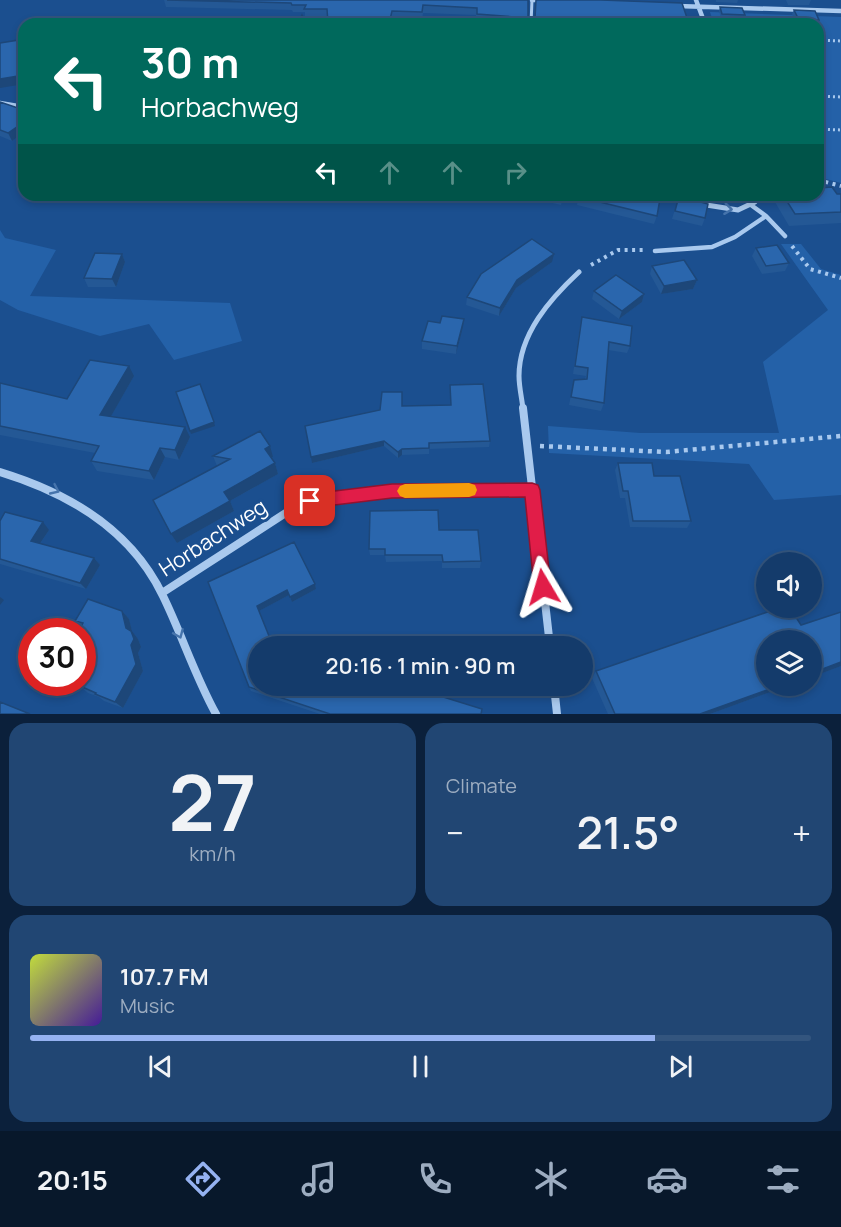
<!DOCTYPE html>
<meta charset="utf-8">
<style>
body{margin:0;font-family:Manrope,sans-serif;background:#214673;color:#f1f3f6;height:100vh;display:flex;flex-direction:column;font-size:22px;white-space:nowrap}
*{box-sizing:border-box;margin:0}
p{font-size:20px;color:#9dadc1}
.icon{flex:none;width:33px;height:33px;fill:none;stroke:currentColor;stroke-width:2;stroke-linecap:round;stroke-linejoin:round}
.map{position:relative;height:714px;overflow:hidden}
.details{display:flex;flex-direction:column;gap:9px;padding:9px;background:#0b203b;flex:1}
.details>*{flex:none}
.top-card{position:absolute;left:18px;top:18px;width:806px;height:183px;border-radius:18px;box-shadow:0 3px 9px #0003,0 0 0 2px #33557e;background:#00695c;color:#fff;overflow:hidden}
.controls{position:absolute;left:756px;top:552px;display:grid;gap:12px}
.controls a{display:grid;place-items:center;width:66px;height:66px;border-radius:50%;background:#143b6b;box-shadow:0 3px 9px #0003,0 0 0 2px #33557e;font-size:30px}
.speed{position:absolute;left:18px;top:618px;display:flex;gap:12px;font-size:30px;font-weight:700;text-align:center}
.speed>*{display:grid;place-content:center;width:78px;height:78px;border-radius:50%;background:#143b6b;box-shadow:0 3px 9px #0003,0 0 0 2px #33557e;line-height:1}
.speed .limit{border:9px solid #d22;background:#fff;color:#111}
.pin{position:absolute;display:grid;place-items:center;width:51px;height:51px;color:#fff;margin:-26px;border-radius:12px;box-shadow:0 3px 9px #0006}
.me{position:absolute;width:66px;margin:-33px;rotate:353deg;stroke-linejoin:round;filter:drop-shadow(0 0 4px #0008)}
.turn{display:flex;align-items:center;gap:21px;height:126px;padding:0 24px;font-size:27px}
.turn .icon{width:78px;height:78px;stroke-width:2.5}
.turn b{display:block;font-size:42px;line-height:51px}
.lanes{display:flex;align-items:center;height:57px;padding:0 24px;background:#0003;justify-content:center;gap:30px;direction:ltr}
.lanes .off{opacity:.35}
.big{font-size:45px;font-weight:600;line-height:1.1}
.details .widget{flex:1;display:flex;flex-direction:column;justify-content:center;gap:9px;min-width:0;padding:0 21px;border-radius:18px;background:#214673}
.details .dial{align-items:center;gap:0}
.dial b{font-size:78px;line-height:1}
.song{display:flex;align-items:center;gap:18px}
.cover{width:72px;height:72px;border-radius:9px;background:linear-gradient(135deg,hsl(70 70% 55%),hsl(260 70% 35%))}
.played{height:6px;border-radius:3px;background:linear-gradient(90deg,#95b2f1 80%,#33557e 80%)}
.keys{display:flex;justify-content:space-around;direction:ltr}
.heat{display:flex;justify-content:space-between;align-items:center;font-size:33px;direction:ltr}
.details .tiles{flex:1;display:grid;gap:9px;grid-template-columns:1fr 1fr}
.widget:last-child{grid-column:span 2}
.trip{position:absolute;left:248px;top:636px;width:345px;height:60px;border-radius:30px;background:#143b6b;box-shadow:0 3px 9px #0003,0 0 0 2px #33557e;font-weight:600;line-height:60px;text-align:center}
.menu{display:flex;height:96px;justify-content:space-around;align-items:center;background:#08182b;color:#9dadc1}
.menu .icon{width:42px;height:42px}
.menu .selected{color:#95b2f1}
.menu b{font-size:27px;color:#f1f3f6}
.map>svg:first-child{display:block}
.green{fill:#2461a8}
.lines{fill:none;stroke-linecap:round;stroke-linejoin:round}
.path-far2{stroke:#a9c9ee;stroke-width:3;stroke-dasharray:2 3;stroke-linecap:butt}
.path-far1{stroke:#a9c9ee;stroke-width:4;stroke-dasharray:3 4.5;stroke-linecap:butt}
.path{stroke:#a9c9ee;stroke-width:4.5;stroke-dasharray:4 5;stroke-linecap:butt}
.service-far1{stroke:#a9c9ee;stroke-width:3}
.service{stroke:#a9c9ee;stroke-width:4.5}
.minor-far2{stroke:#a9c9ee;stroke-width:4.5}
.minor-far1{stroke:#a9c9ee;stroke-width:5}
.minor{stroke:#a9c9ee;stroke-width:8}
.wall{fill:#245895}
.shaded-wall{fill:#1d4779}
.building{fill:#2a66ad;stroke:#1d4779;stroke-width:1.5}
.oneway{stroke:#4674ac}
.route{fill:#e11d48;stroke:#92132f;stroke-width:1.5}
.slow{fill:#f59e0b}
.labels{text-anchor:middle;stroke-width:6;stroke-linejoin:round;paint-order:stroke}
.street-label{font-size:21px;fill:#fff;stroke:#1b4f8f}
</style>
<div class="map">
<svg width="841" height="714" viewBox="0 0 841 714">
<rect width="100%" height="100%" fill="#1b4f8f"/>
<path class="green" d="M710,12L841,17V183L818,177V24H714Z
M0,230L5,238L56,250L30,296L230,303L242,341L174,360L149,324L100,336L18,310L0,300Z
M781,244H801L821,269L841,275V495L774,500L749,464L549,453L548,426L640,433H779L763,362L828,310Z"/>
<g class="lines">
<path class="path-far2" d="M818,40L841,41
M818,96L841,97
M818,129L841,130"/>
<path class="path-far1" d="M818,180L841,186
M792,246L810,269L841,278
M591,265L618,250H643"/>
<path class="path" d="M540,446L666,452L841,436"/>
<path class="service-far1" d="M531,24L532,0"/>
<path class="service" d="M751,205L766,216L785,236
M655,251L712,247L735,237L766,216"/>
<path class="minor-far2" d="M532,0H544
M696,0L705,24
M677,6L841,11
M0,103L24,107"/>
<path class="minor-far1" d="M662,195L685,200
M700,204L738,210L755,202V195
M523,409C522,399 519,387 519,376C519,334 550,299 579,272"/>
<path class="minor" d="M523,408L550,646
M0,472C69,493 131,529 163,596C182,635 195,676 216,714
M162,593L295,507L320,499L349,494L411,489L532,490
M554,686L557,714"/>
</g>
<path class="wall" d="M164,0H528V24H515L476,21V15L423,13L422,20L392,19L391,24H328L327,17L305,16V12H293L292,10L166,7Z
M536,0L689,24H535Z
M716,0H738L737,3L716,2Z
M786,0H811L809,5H788Z
M720,7L745,15L743,19L721,18L719,11Z
M794,10L819,20L818,24L796,22L792,14Z
M0,102L24,110V132L12,141L0,136Z
M841,194V223L789,226L775,202L778,195H818Z
M519,195H564L561,205Z
M579,195L657,216L654,224L577,205Z
M679,195H710L707,202Z
M679,196L705,218L702,226L672,219Z
M756,248L789,263L785,271L762,274L752,256Z
M122,254L125,262L116,287H88L84,278Z
M552,262L516,288L499,316L466,305L467,297Z
M652,266L697,280L693,289L661,294L650,274Z
M594,291L644,294L642,302L619,319L592,299Z
M582,317L630,346L627,353L608,350L604,403L601,411L569,405L574,380L585,379L586,376L573,374L580,325Z
M464,319L463,327L456,354L422,349V341L440,323Z
M134,376L111,416L190,437L179,460L165,457L154,480L97,471L91,461L95,453L0,435V383L67,399Z
M450,385L490,441L489,447L429,449V454L402,455L398,458L384,446L312,463L402,406L451,405Z
M213,456L273,457L271,458L275,463L278,474L230,501L234,511L177,543L171,534L217,466Z
M618,463L654,476L691,521L687,528L630,527L625,498H620L615,470Z
M0,521L49,530L40,544L94,558L100,565L86,589L0,564Z
M439,530L481,561L480,568H442V561L386,562L385,555H370L369,549Z
M208,582L315,584L316,589L292,602L289,595L259,611L258,646L481,714H320L251,691L249,687Z
M122,611L129,619L132,631L138,639L141,647L138,653L143,671L123,708L104,701L99,697L88,693L80,686L88,667L86,665L90,658L82,655V632L81,626L75,621Z
M801,625L841,666L812,677V640L766,686H787L710,714H608L592,678L596,671Z"/>
<path class="shaded-wall" d="M19,40L23,48V65L19,57Z
M23,57L24,59V84L0,88V79Z
M24,122V132L12,141L8,133Z
M122,254L125,262L116,287L112,279Z
M554,254L552,262L516,288L499,316L500,308L517,280Z
M697,280L693,289L661,294L664,286Z
M644,294L642,302L619,319L622,311Z
M464,319L463,327L456,354L457,346Z
M129,366L134,376L106,425L100,415Z
M214,422L215,426L191,434L190,431Z
M185,427L190,437L179,460L175,450Z
M384,441V446L312,463L311,457Z
M270,446L273,457L268,459L265,449Z
M160,448L165,457L154,480L149,471Z
M402,449V455L398,458V452Z
M275,463L278,474L228,502L224,492Z
M230,501L234,511L177,543L171,534Z
M43,522L49,530L37,548L31,541Z
M94,558L100,565L86,589L80,583Z
M315,584L316,589L292,602L290,597Z
M287,590L289,595L259,611L257,606Z
M0,597L4,600L0,605Z
M122,611L129,619L132,631L138,639L141,647L138,653L143,671L123,708L115,702L131,645Z
M841,662V666L812,677V673Z
M778,686H787L710,714H700Z"/>
<path class="building" d="M167,0H528V18L477,14V8L423,5L422,12L392,11L389,24L328,23L327,9H304L306,5H292L291,3Z
M536,0H601L682,3L689,24H573V20L535,18Z
M720,7L742,8L745,15L722,14Z
M794,10L815,11L819,20L798,18Z
M302,15L307,24H298Z
M19,40V57H23L24,75L0,79V43Z
M0,102L24,110V122L8,133L0,130Z
M832,187L837,194H841V212L795,214L783,195H818V188Z
M579,195H643L660,199L657,216L579,197Z
M679,196L708,204L705,218L675,211Z
M532,239L554,254L517,280L500,308L467,297L481,274Z
M777,245L789,263L766,266L756,248Z
M95,253L122,254L112,279L84,278Z
M684,260L697,280L664,286L652,266Z
M616,275L644,294L622,311L594,291Z
M442,316L464,319L457,346L422,341L428,321L440,323Z
M582,317L632,326L630,346L609,342L604,403L571,397L574,380L587,379L588,368L575,366Z
M90,360L129,366L100,415L185,427L175,450L160,448L149,471L91,461L99,446L0,426V383L67,399Z
M200,384L214,422L190,431L176,392Z
M483,384L490,441L429,443V448L402,449L398,452L384,441L311,457L305,426L380,410L382,392H402V406L451,405L450,385Z
M260,431L270,446L265,449L275,463L224,492L230,501L171,534L153,500L230,459L213,456Z
M618,463H652L654,476H680L691,521H633L628,491H623Z
M438,510L439,530H478L481,561L443,562L442,555H385V549H369L370,511Z
M5,512L43,522L31,541L94,558L80,583L0,559V521Z
M294,542L315,584L290,597L287,590L257,606L273,646H258V686H390L404,690L405,686H408L482,709L481,714H330L249,687L208,582Z
M88,599L122,611L126,628L131,631L134,639L131,645L136,664L115,702L95,694L96,693L80,686L81,682H82V679L88,666L86,665L92,654L82,650V632H78L83,623L75,621Z
M779,608H790L801,625L841,612V662L812,673V640H766V686H778L700,714H615L596,671Z
M0,702L30,714H0Z"/>
<defs><path id="oneway-chevron" d="M-2-3.5L2.5 0L-2 3.5" fill="none" stroke-width="1.6" stroke-linecap="round" stroke-linejoin="round" transform="scale(1.5)"/></defs>
<g class="oneway">
<use href="#oneway-chevron" transform="translate(728 209) rotate(7)"/>
<use href="#oneway-chevron" transform="translate(55 490) rotate(25)"/>
<use href="#oneway-chevron" transform="translate(179 634) rotate(67)"/>
</g>
<path class="route" d="M532,483L538,485L540,490L551,587L549,593L543,596L537,593L534,587L525,497L392,498L310,508L304,506L302,501L304,496L310,494L392,484Z"/>
<path class="slow" d="M469,483L475,485L477,490L475,495L469,497L405,498L400,496L397,491L400,486L405,484Z"/>
<g class="labels">
<g class="street-label">
<text transform="translate(213 538) rotate(-33)" y="7">Horbachweg</text>
</g>
</g>
</svg>
<div class="controls">
<a><svg class="icon" aria-label="sound" viewBox="0 0 24 24"><path d="M4 9h4l5-4v14l-5-4H4zM17 9q2 3 0 6"/></svg></a>
<a><svg class="icon" aria-label="layers" viewBox="0 0 24 24"><path d="M12 4l9 5-9 5-9-5zM3 14l9 5 9-5"/></svg></a>
</div>
<div class="speed"><div class="limit">30</div></div>
<div class="pin" style="left:310px;top:501px;background:#d93025"><svg class="icon" aria-label="arrive" viewBox="0 0 24 24"><path d="M6 21V4h12l-3 4 3 4H6"/></svg></div>
<svg class="me" style="left:543px;top:587px" viewBox="-20 -20 40 40"><path d="M0-17L14 15 0 8-14 15z" fill="#e11d48" stroke="#fff" stroke-width="4"/></svg>
<div class="trip">20:16 · 1 min · 90 m</div>
<div class="top-card">
<div class="turn"><svg class="icon" aria-label="left" viewBox="0 0 24 24"><path d="M17 20v-9H6M10 6l-5 5 5 5"/></svg><div><b>30 m</b>Horbachweg</div></div>
<div class="lanes"><svg class="icon" aria-label="left" viewBox="0 0 24 24"><path d="M17 20v-9H6M10 6l-5 5 5 5"/></svg><svg class="icon off" aria-label="ahead" viewBox="0 0 24 24"><path d="M12 20V5M6 11l6-6 6 6"/></svg><svg class="icon off" aria-label="ahead" viewBox="0 0 24 24"><path d="M12 20V5M6 11l6-6 6 6"/></svg><svg class="icon off" aria-label="right" viewBox="0 0 24 24"><path d="M7 20v-9h11M14 6l5 5-5 5"/></svg></div>
</div>
</div>
<section class="details">
<div class="tiles">
<div class="widget dial"><b>27</b><p>km/h</p></div>
<div class="widget"><p>Climate</p>
<div class="heat"><a>−</a><b class="big">21.5°</b><a>+</a></div>
</div>
<div class="widget">
<div class="song"><i class="cover"></i><div><b>107.7 FM</b><p>Music</p></div></div>
<div class="played"></div>
<div class="keys"><svg class="icon" aria-label="previous" viewBox="0 0 24 24"><path d="M18 5L8 12l10 7zM5 5v14"/></svg><svg class="icon" aria-label="pause" viewBox="0 0 24 24"><path d="M8 5v14M16 5v14"/></svg><svg class="icon" aria-label="next" viewBox="0 0 24 24"><path d="M6 5l10 7-10 7zM19 5v14"/></svg></div>
</div>
</div>
</section>
<nav class="menu">
<b>20:15</b>
<svg class="icon selected" aria-label="directions" viewBox="0 0 24 24"><path d="M12 3l9 9-9 9-9-9zM9 14v-3h6M13 9l2 2-2 2"/></svg>
<svg class="icon" aria-label="music" viewBox="0 0 24 24"><path d="M9 18V5l10-2v13"/><circle cx="6" cy="18" r="3"/><circle cx="16" cy="16" r="3"/></svg>
<svg class="icon" aria-label="phone" viewBox="0 0 24 24"><path d="M5 4h4l2 5-3 2q2 4 5 5l2-3 5 2v4C11 20 4 13 5 4z"/></svg>
<svg class="icon" aria-label="climate" viewBox="0 0 24 24"><path d="M12 3v18M4 7l16 10M4 17L20 7"/></svg>
<svg class="icon" aria-label="car" viewBox="0 0 24 24"><path d="M5 17H2v-5l4-1 3-4h7l3 4 3 1v5h-3M9 17h6M6 11h13"/><circle cx="7" cy="17" r="2"/><circle cx="17" cy="17" r="2"/></svg>
<svg class="icon" aria-label="filters" viewBox="0 0 24 24"><path d="M4 7h16M4 17h16"/><circle cx="9" cy="7" r="2"/><circle cx="15" cy="17" r="2"/></svg>
</nav>
